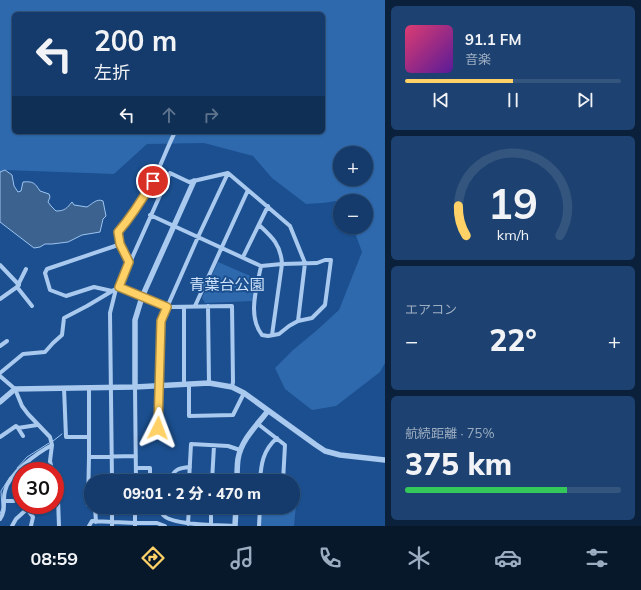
<!DOCTYPE html>
<html lang="ja">
<meta charset="utf-8">
<style>
body{margin:0;font-family:Mulish,"Noto Sans JP",sans-serif;background:#1d4271;color:#f1f3f6;height:100vh;display:flex;flex-direction:column;font-size:15px;white-space:nowrap}
*{box-sizing:border-box;margin:0}
p{font-size:13px;color:#9dadc1}
.icon{flex:none;width:22px;height:22px;fill:none;stroke:currentColor;stroke-width:2;stroke-linecap:round;stroke-linejoin:round}
.map{position:relative;flex:1;overflow:hidden}
.details{display:flex;flex-direction:column;gap:6px;padding:6px;background:#0b203b;width:256px}
.details>*{flex:none}
.hud{position:absolute;left:12px;top:12px;width:313px;height:122px;border-radius:6px;box-shadow:0 1px 3px #0004,0 0 0 1px #33557e;background:#143b6b;color:#f1f3f6;overflow:hidden}
.tools{position:absolute;left:333px;top:146px;display:grid;gap:8px}
.tools a{display:grid;place-items:center;width:40px;height:40px;border-radius:50%;background:#143b6b;box-shadow:0 1px 3px #0004,0 0 0 1px #33557e;font-size:20px}
.speed{position:absolute;left:12px;top:462px;display:flex;gap:8px;font-size:20px;font-weight:700;text-align:center}
.speed>*{display:grid;place-content:center;width:52px;height:52px;border-radius:50%;background:#143b6b;box-shadow:0 1px 3px #0004,0 0 0 1px #33557e;line-height:1}
.speed .limit{border:6px solid #d22;background:#fff;color:#111}
.pin{position:absolute;display:grid;place-items:center;width:34px;height:34px;color:#fff;margin:-17px;border:2px solid #fff;border-radius:50%;box-shadow:0 1px 4px #0007}
.me{position:absolute;width:44px;margin:-22px;rotate:3deg;stroke-linejoin:round;filter:drop-shadow(0 0 3px #0008)}
.turn{display:flex;align-items:center;gap:14px;height:84px;padding:0 16px;font-size:18px}
.turn .icon{width:52px;height:52px;stroke-width:2.5}
.turn b{display:block;font-size:28px;line-height:34px}
.lanes{display:flex;align-items:center;height:38px;padding:0 16px;background:#0003;justify-content:center;gap:20px;direction:ltr}
.lanes .off{opacity:.35}
.big{font-size:30px;font-weight:800;line-height:1.1}
.details .tile{flex:1;display:flex;flex-direction:column;justify-content:center;gap:6px;min-width:0;padding:0 14px;border-radius:6px;background:#1d4271}
.details .dial{align-items:center;gap:0}
.dial svg{height:104px;overflow:visible;fill:none;stroke:#33557e;stroke-width:7;stroke-linecap:round;text-anchor:middle}
.dial text{fill:#f1f3f6;stroke:none}
.song{display:flex;align-items:center;gap:12px}
.cover{width:48px;height:48px;border-radius:6px;background:linear-gradient(135deg,hsl(340 70% 55%),hsl(270 70% 35%))}
.played{height:4px;border-radius:2px;background:linear-gradient(90deg,#ffd166 50%,#33557e 50%)}
.keys{display:flex;justify-content:space-around;direction:ltr}
.heat{display:flex;justify-content:space-between;align-items:center;font-size:22px;direction:ltr}
.charge{height:6px;border-radius:3px;background:linear-gradient(90deg,#34c759 75%,#33557e 0)}
.trip{position:absolute;left:84px;top:474px;width:216px;height:40px;border-radius:20px;background:#143b6b;box-shadow:0 1px 3px #0004,0 0 0 1px #33557e;font-weight:800;line-height:40px;text-align:center}
.menu{display:flex;height:64px;justify-content:space-around;align-items:center;background:#08182b;color:#9dadc1}
.menu .icon{width:28px;height:28px}
.menu .selected{color:#ffd166}
.menu b{font-size:18px;color:#f1f3f6}
main{display:flex;flex:1;min-height:0}
.map>svg:first-child{display:block}
.green{fill:#2e69ad;fill-rule:evenodd}
.water{fill:#3c6290;stroke:#9cc4f0}
.lines{fill:none;stroke-linecap:round;stroke-linejoin:round}
.stream{stroke:#9cc4f0;stroke-width:1}
.minor{stroke:#a9c9ee;stroke-width:4}
.tertiary{stroke:#a9c9ee;stroke-width:5.5}
.route-casing{stroke:#a68842;stroke-width:10}
.route{stroke:#ffd166;stroke-width:7}
.labels{text-anchor:middle;stroke-width:4;stroke-linejoin:round;paint-order:stroke}
.park-label{font-size:15px;fill:#cfe3fa;stroke:#1b4f8f}
</style>
<main>
<div class="map">
<svg width="385" height="526" viewBox="0 0 385 526">
<rect width="100%" height="100%" fill="#1b4f8f"/>
<path class="green" d="M0,0H385V363L380,372L336,406L312,410L285,389L275,368L293,350L316,331L339,310L362,252L353,227H366V201H343V200L323,203L306,204L272,178L253,156L204,143L147,144L114,174L5,170L0,172ZM14,14H323V132H14ZM340,153H366V179H340Z
M218,262L257,279L253,301L205,303L202,298Z
M293,505H296L294,526H259L260,507H293Z"/>
<path class="water" d="M5,170L12,175L14,186L18,192L21,191L23,182C33,181 35,183 40,191L49,194L50,197L48,202L51,206L56,211C65,211 67,208 72,202L74,205L87,207C92,204 97,198 103,201L106,216L103,219L100,232L82,235L68,242L52,244H45L40,247L34,248L0,222V172Z"/>
<g class="lines">
<path class="stream" d="M53,441L62,434
M17,468L27,457L49,443
M0,514L2,508L1,491L10,477"/>
<path class="minor" d="M150,215L261,266L282,264L317,263L325,260H331L325,305L312,318L298,321L289,326L279,334L268,336L262,335C247,316 257,287 261,266
M259,225C272,237 281,245 282,264L272,335
M121,244L118,232C131,216 144,200 153,181C161,165 167,148 175,132
M243,257L268,206
M0,265L19,285
M17,287L32,306
M119,287L167,307L232,306L233,382L232,387
M112,291L94,287L66,296L50,290L45,273L47,269L121,244L129,263
M0,299L17,287L26,269
M195,306L248,190
M208,306L209,383
M0,346L7,341
M0,373L23,354L45,352L53,343L62,335L64,318L87,306L119,287L170,173L189,182L228,173L290,226L305,263L298,321
M0,376L15,389L22,406L28,414L50,437L52,445L50,461L52,471
M184,384V307
M189,384V416L233,415L244,393
M135,387L136,481
M64,388L66,437H89
M89,388V457L88,504L91,505
M258,424L285,445L283,481
M18,428L23,436
M158,428L161,321L198,237L228,173
M0,437L16,426L18,428L37,425
M89,457L136,456
M136,468H150V481
M237,475H261
M112,481L110,313L116,289
M171,481C172,469 180,468 190,467
M189,481L191,444L228,446L240,450
M212,481L214,446
M260,481C261,464 263,450 277,438
M55,482L58,499L59,526
M5,501H14L21,495
M95,507L96,522
M112,507V526
M161,507C161,508 161,513 162,513C166,526 221,525 235,526
M0,519C7,509 2,501 5,491C9,473 37,453 52,445
M188,524L189,507
M211,525V507
M12,526L16,519L27,509L33,517L31,526
M89,526L92,521L135,523H157L165,526
M135,526V507
M259,526L260,507"/>
<path class="tertiary" d="M135,387V320L142,297L194,181
M0,402L15,389L135,387L209,383L232,387L244,393L291,427L316,445L325,451L340,455L385,460
M237,481C237,474 237,466 238,459C241,440 257,425 268,411
M235,526L236,507"/>
</g>
<g class="lines">
<g class="route-casing">
<path id="route" d="M153,181C142,200 132,216 118,232L120,244L129,262L119,287L167,307L161,321L158,428"/>
</g>
<use href="#route" class="route"/>
</g>
<g class="labels">
<g class="park-label">
<text x="227" y="290">青葉台公園</text>
</g>
</g>
</svg>
<div class="tools">
<a>+</a>
<a>−</a>
</div>
<div class="speed"><div class="limit">30</div></div>
<div class="pin" style="left:153px;top:181px;background:#d93025"><svg class="icon" aria-label="arrive" viewBox="0 0 24 24"><path d="M6 21V4h12l-3 4 3 4H6"/></svg></div>
<svg class="me" style="left:158px;top:428px" viewBox="-20 -20 40 40"><path d="M0-17L14 15 0 8-14 15z" fill="#ffd166" stroke="#fff" stroke-width="4"/></svg>
<div class="trip">09:01 · 2 分 · 470 m</div>
<div class="hud">
<div class="turn"><svg class="icon" aria-label="left" viewBox="0 0 24 24"><path d="M17 20v-9H6M10 6l-5 5 5 5"/></svg><div><b>200 m</b>左折</div></div>
<div class="lanes"><svg class="icon" aria-label="left" viewBox="0 0 24 24"><path d="M17 20v-9H6M10 6l-5 5 5 5"/></svg><svg class="icon off" aria-label="ahead" viewBox="0 0 24 24"><path d="M12 20V5M6 11l6-6 6 6"/></svg><svg class="icon off" aria-label="right" viewBox="0 0 24 24"><path d="M7 20v-9h11M14 6l5 5-5 5"/></svg></div>
</div>
</div>
<section class="details">
<div class="tile">
<div class="song"><i class="cover"></i><div><b>91.1 FM</b><p>音楽</p></div></div>
<div class="played"></div>
<div class="keys"><svg class="icon" aria-label="previous" viewBox="0 0 24 24"><path d="M18 5L8 12l10 7zM5 5v14"/></svg><svg class="icon" aria-label="pause" viewBox="0 0 24 24"><path d="M8 5v14M16 5v14"/></svg><svg class="icon" aria-label="next" viewBox="0 0 24 24"><path d="M6 5l10 7-10 7zM19 5v14"/></svg></div>
</div>
<div class="tile dial"><svg viewBox="0 0 100 80">
<path d="M14 69A42 42 0 1 1 86 69"/>
<path d="M14 69A42 42 0 0 1 8 46" stroke="#ffd166"/>
<text x="50" y="56" font-size="32" font-weight="700">19</text>
<text x="50" y="72" font-size="11">km/h</text>
</svg></div>
<div class="tile"><p>エアコン</p>
<div class="heat"><a>−</a><b class="big">22°</b><a>+</a></div>
</div>
<div class="tile"><p>航続距離 · 75%</p><b class="big">375 km</b><div class="charge"></div></div>
</section>
</main>
<nav class="menu">
<b>08:59</b>
<svg class="icon selected" aria-label="directions" viewBox="0 0 24 24"><path d="M12 3l9 9-9 9-9-9zM9 14v-3h6M13 9l2 2-2 2"/></svg>
<svg class="icon" aria-label="music" viewBox="0 0 24 24"><path d="M9 18V5l10-2v13"/><circle cx="6" cy="18" r="3"/><circle cx="16" cy="16" r="3"/></svg>
<svg class="icon" aria-label="phone" viewBox="0 0 24 24"><path d="M5 4h4l2 5-3 2q2 4 5 5l2-3 5 2v4C11 20 4 13 5 4z"/></svg>
<svg class="icon" aria-label="climate" viewBox="0 0 24 24"><path d="M12 3v18M4 7l16 10M4 17L20 7"/></svg>
<svg class="icon" aria-label="car" viewBox="0 0 24 24"><path d="M5 17H2v-5l4-1 3-4h7l3 4 3 1v5h-3M9 17h6M6 11h13"/><circle cx="7" cy="17" r="2"/><circle cx="17" cy="17" r="2"/></svg>
<svg class="icon" aria-label="filters" viewBox="0 0 24 24"><path d="M4 7h16M4 17h16"/><circle cx="9" cy="7" r="2"/><circle cx="15" cy="17" r="2"/></svg>
</nav>
